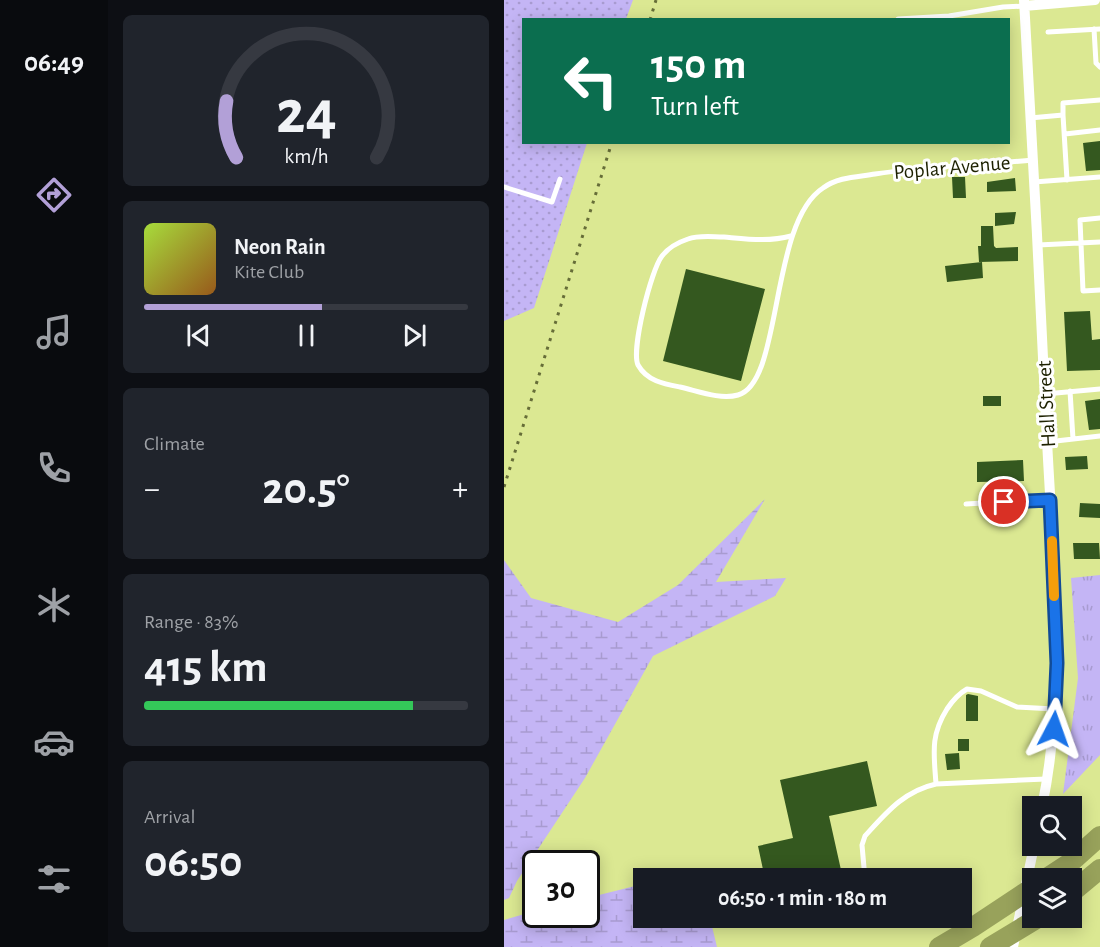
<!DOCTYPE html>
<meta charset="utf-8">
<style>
body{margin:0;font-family:"Alegreya Sans",sans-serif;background:#20242c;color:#f1f3f6;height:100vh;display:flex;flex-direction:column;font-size:22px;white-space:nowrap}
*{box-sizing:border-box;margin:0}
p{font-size:20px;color:#9ea1a6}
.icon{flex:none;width:33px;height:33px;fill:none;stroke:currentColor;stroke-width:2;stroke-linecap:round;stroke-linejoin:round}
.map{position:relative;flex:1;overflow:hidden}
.panel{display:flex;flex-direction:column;gap:15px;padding:15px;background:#0d0f14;width:396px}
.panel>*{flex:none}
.guide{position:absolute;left:18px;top:18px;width:488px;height:126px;border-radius:0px;box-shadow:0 3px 15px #0003;background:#0b6e4f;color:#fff;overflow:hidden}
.fabs{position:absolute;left:518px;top:796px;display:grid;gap:12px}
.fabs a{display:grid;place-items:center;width:60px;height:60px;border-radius:0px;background:#171b24;box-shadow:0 3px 15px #0003;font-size:30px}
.speed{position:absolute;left:18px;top:850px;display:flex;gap:12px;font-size:30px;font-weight:700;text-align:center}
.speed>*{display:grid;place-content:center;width:78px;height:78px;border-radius:50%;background:#171b24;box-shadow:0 3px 15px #0003;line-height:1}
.speed .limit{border:3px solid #111;border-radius:9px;background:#fff;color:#111}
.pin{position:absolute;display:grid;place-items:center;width:51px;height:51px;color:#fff;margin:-26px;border:3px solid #fff;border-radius:50%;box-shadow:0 2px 6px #0007}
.me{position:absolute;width:66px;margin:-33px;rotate:4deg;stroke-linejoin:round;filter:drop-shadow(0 0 4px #0008)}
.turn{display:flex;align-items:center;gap:21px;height:126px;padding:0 30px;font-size:27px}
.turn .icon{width:78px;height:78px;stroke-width:2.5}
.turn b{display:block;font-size:42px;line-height:51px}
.big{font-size:45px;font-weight:700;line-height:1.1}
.panel .card{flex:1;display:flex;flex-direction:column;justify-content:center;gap:9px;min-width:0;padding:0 21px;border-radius:9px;background:#20242c}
.panel .dial{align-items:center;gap:0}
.dial svg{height:156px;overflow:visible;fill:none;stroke:#363941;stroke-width:7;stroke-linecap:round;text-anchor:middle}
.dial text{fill:#f1f3f6;stroke:none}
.song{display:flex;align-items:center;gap:18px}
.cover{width:72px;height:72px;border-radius:9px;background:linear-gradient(135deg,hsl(80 70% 55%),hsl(30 70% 35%))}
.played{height:6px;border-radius:3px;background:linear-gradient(90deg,#b2a0d7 55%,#363941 55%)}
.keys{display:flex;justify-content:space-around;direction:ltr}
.heat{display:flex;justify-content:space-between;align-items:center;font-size:33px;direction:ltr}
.charge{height:9px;border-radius:4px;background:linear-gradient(90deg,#34c759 83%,#363941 0)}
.trip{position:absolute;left:129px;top:868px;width:339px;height:60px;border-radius:0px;background:#171b24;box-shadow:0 3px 15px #0003;font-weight:700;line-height:60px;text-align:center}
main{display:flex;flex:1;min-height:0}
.tabs{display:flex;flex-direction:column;width:108px;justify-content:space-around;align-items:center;background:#090b0e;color:#9ea1a6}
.tabs .icon{width:42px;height:42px}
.tabs .selected{color:#b2a0d7}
.tabs b{font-size:27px;color:#f1f3f6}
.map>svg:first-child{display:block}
.grass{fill:url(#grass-dots)}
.wetland{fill:url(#wetland-marsh)}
.park{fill:url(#park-tufts)}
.building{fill:#34581f}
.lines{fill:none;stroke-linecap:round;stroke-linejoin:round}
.service{stroke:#fff;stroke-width:5}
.minor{stroke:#fff;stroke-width:10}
.motorway{stroke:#98a25b;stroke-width:20}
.rail{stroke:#666d38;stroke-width:3;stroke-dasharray:3 6;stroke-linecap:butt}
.route-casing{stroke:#114b97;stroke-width:15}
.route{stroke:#1a73e8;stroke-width:10}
.slow{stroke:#f59e0b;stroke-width:10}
.labels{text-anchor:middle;stroke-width:6;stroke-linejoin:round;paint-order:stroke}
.street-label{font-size:21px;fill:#1d2100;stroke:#fff}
</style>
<main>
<nav class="tabs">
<b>06:49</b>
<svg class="icon selected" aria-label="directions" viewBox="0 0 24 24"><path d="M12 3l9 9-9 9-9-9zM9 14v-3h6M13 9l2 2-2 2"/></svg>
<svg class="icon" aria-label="music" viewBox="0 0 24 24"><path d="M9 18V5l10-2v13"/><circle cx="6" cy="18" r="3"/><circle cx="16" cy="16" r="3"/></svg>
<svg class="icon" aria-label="phone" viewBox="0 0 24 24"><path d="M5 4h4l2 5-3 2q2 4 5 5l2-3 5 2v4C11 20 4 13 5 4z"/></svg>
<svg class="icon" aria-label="climate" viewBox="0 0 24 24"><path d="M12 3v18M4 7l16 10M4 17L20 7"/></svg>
<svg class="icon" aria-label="car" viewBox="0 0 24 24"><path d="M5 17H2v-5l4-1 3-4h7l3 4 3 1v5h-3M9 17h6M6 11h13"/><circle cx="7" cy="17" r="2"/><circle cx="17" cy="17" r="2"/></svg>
<svg class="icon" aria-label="filters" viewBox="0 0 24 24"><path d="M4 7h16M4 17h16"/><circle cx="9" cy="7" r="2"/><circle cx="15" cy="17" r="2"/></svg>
</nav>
<section class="panel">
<div class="card dial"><svg viewBox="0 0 100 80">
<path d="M14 69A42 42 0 1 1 86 69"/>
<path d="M14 69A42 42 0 0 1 9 40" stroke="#b2a0d7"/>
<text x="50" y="56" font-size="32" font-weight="700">24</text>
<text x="50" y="72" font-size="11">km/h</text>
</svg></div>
<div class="card">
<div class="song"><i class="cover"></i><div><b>Neon Rain</b><p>Kite Club</p></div></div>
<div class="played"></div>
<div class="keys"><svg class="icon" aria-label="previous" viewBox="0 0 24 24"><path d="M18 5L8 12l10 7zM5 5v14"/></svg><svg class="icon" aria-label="pause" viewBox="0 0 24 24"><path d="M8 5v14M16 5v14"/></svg><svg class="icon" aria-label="next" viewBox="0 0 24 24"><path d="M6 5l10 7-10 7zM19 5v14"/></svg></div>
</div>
<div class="card"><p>Climate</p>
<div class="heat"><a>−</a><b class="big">20.5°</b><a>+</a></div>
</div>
<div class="card"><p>Range · 83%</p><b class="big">415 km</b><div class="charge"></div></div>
<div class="card"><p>Arrival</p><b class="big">06:50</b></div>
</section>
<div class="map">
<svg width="596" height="947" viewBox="0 0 596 947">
<defs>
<pattern id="grass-dots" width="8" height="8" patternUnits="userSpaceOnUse" patternTransform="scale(1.5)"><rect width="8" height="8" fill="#c4b5f5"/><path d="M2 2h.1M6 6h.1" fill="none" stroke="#a89bd0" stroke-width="1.8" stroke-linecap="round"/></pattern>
<pattern id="wetland-marsh" width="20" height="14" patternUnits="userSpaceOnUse" patternTransform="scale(1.5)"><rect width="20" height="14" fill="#c4b5f5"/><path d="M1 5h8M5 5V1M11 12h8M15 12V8" fill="none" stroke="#a89bd0"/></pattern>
<pattern id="park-tufts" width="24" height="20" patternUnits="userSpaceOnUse" patternTransform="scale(1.5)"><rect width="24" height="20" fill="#c4b5f5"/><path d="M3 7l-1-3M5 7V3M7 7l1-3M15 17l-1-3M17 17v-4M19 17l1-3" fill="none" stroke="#a89bd0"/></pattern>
</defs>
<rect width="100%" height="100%" fill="#dbe892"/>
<path class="grass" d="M0,0H129L122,19L20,20V142L83,143L30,308L0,321Z"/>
<path class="wetland" d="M261,499L212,582L282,578L271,596L149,656L81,778L13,881L5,898L0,900V560L27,598L114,622L174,585Z
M139,884L140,918H206L213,947H0V920L31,911L32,915H82L83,898Z"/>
<path class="park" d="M596,575V755L559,794L574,678L567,578Z"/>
<path class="building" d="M596,141V170L582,171L579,143Z
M448,177H461L462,198H449Z
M511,178L512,191L483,192V182Z
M512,212L510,224L491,226V213Z
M477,226H489L490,246L492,248L514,247V261L475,262L474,246H477Z
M478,262L479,278L443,282L441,266Z
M182,269L261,289L237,381L159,361Z
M586,311L588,340L596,339V370L563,371L560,312Z
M479,396H497V406H479Z
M596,399V429L585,430L581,401Z
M583,456L584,469L562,470L561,457Z
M519,460L520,481L473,482V462Z
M576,503L596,504V518L575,517Z
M569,543H595L596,559H570Z
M464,694L474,696V721H462V695Z
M454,739H465V751H454Z
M455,753L456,769L443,770L441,754Z
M363,761L373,806L325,816L339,879H261L254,846L289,838L276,780Z"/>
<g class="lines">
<path class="service" d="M394,19L445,16L499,7L520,6
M590,29L592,63L596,67
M544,32L596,29
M559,115L563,180
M526,118L559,115V103L596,100
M561,134L596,130
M530,182L596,177
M0,187L48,202L56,179
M596,218L576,220L579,291L596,290
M287,236C265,242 243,239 220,237C208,237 195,235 184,239C175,242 164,248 158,256C147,270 127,350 134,365C143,381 160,384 176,387C194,391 216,400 234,395C279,383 265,223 319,188C334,177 353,177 371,174C423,166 476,165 529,160
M534,245L596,242
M566,391L569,439
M541,394L596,389
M543,442L596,436
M462,504L546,499
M542,779L432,784C430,754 426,736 443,709C449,700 454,694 463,689L477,691L513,707L550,709
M361,879L358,845L361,836C382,813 400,791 432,784"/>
<path class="minor" d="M520,0C529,147 536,293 543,440C549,562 563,686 538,807
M520,6L591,0
M509,947L530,846"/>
<path class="motorway" d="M541,879L567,862L596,836
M567,893L596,869
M435,947L469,927L528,888
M486,947L534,918"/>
<path class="rail" d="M146,20L152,0
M0,487L108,142"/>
</g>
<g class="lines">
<g class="route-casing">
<path id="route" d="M500,502L546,500L553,663L550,729"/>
</g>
<use href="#route" class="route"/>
<path class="slow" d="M548,541L550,596"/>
</g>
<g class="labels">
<g class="street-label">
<text transform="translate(448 167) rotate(-5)" y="7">Poplar Avenue</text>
<text transform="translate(542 404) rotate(-93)" y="7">Hall Street</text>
</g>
</g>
</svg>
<div class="fabs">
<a><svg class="icon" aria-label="search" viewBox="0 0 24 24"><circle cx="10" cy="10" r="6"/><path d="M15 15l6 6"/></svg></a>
<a><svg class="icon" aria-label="layers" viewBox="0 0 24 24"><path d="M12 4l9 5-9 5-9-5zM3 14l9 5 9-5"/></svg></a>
</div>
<div class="speed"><div class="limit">30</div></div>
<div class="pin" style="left:500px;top:502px;background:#d93025"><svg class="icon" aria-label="arrive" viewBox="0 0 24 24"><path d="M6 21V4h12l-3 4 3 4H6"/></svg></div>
<svg class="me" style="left:550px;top:729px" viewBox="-20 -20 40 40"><path d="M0-17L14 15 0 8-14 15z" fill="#1a73e8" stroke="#fff" stroke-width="4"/></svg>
<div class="trip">06:50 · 1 min · 180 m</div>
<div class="guide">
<div class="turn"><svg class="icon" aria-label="left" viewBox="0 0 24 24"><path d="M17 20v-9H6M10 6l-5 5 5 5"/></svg><div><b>150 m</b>Turn left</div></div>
</div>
</div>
</main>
